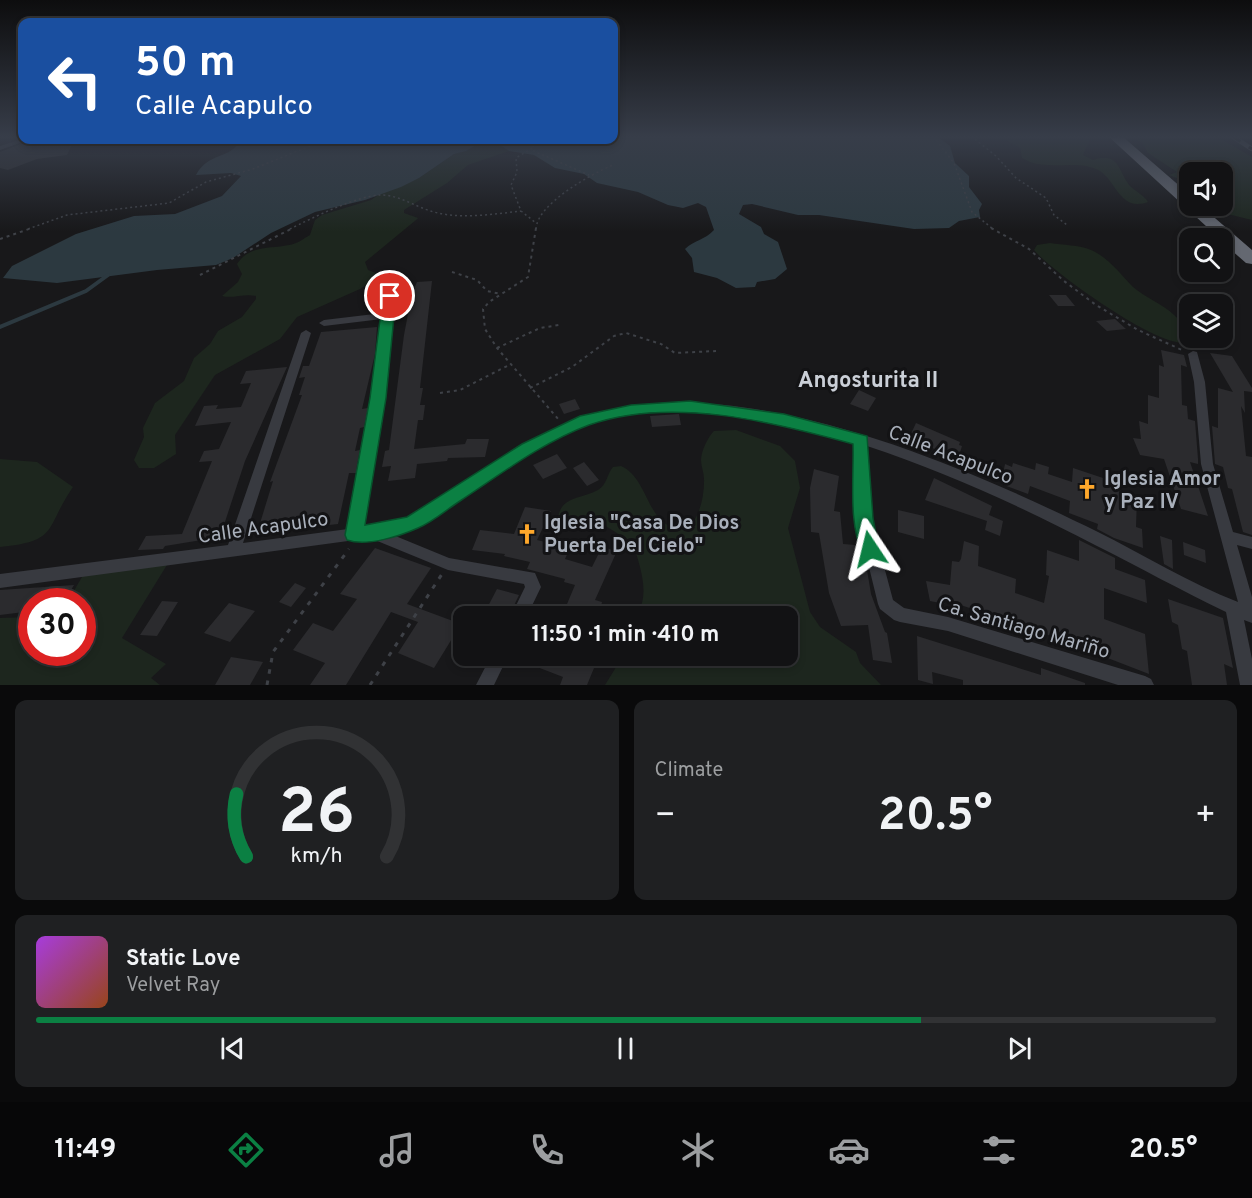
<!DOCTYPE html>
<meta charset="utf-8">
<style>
body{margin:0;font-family:Overpass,sans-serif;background:#1f2022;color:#f1f3f6;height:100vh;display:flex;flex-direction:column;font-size:22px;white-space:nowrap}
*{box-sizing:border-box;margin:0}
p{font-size:20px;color:#9c9ea0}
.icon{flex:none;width:33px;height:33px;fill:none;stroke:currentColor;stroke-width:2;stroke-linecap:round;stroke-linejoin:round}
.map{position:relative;height:685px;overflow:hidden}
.drawer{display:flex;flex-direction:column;gap:15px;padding:15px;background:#0a0a0b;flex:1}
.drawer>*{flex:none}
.guide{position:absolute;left:18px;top:18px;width:600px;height:126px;border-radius:12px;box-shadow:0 3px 9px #0003,0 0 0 2px #313234;background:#1a4fa0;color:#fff;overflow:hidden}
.buttons{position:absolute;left:1179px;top:162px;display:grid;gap:12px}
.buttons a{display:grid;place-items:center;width:54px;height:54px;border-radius:12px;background:#121214;box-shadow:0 3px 9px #0003,0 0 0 2px #313234;font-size:30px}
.speed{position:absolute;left:18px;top:588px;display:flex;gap:12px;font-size:30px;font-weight:700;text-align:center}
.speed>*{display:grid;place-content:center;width:78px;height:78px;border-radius:50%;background:#121214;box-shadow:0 3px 9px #0003,0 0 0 2px #313234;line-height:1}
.speed .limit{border:9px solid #d22;background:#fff;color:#111}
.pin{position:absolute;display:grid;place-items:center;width:51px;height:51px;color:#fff;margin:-26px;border:3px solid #fff;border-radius:50%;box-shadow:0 2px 6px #0007}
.me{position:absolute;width:66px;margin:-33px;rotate:350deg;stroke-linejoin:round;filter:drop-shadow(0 0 4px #0008)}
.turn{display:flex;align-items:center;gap:21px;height:126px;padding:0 18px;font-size:27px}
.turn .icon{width:78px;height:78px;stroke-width:2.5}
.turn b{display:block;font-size:42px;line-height:51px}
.big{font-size:45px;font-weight:700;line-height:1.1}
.drawer .tile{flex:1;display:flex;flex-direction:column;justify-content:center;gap:9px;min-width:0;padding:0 21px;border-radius:12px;background:#1f2022}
.drawer .dial{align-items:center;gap:0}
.dial svg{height:156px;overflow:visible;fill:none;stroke:#313234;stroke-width:7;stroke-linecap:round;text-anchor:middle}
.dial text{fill:#f1f3f6;stroke:none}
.song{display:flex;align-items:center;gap:18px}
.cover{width:72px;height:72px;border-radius:9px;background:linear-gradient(135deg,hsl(280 70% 55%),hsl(20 70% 35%))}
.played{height:6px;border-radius:3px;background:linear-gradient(90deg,#0b8043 75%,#313234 75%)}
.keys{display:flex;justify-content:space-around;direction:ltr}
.heat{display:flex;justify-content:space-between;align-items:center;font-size:33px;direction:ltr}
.drawer .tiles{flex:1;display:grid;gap:15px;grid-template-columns:1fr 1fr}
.tile:last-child{grid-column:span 2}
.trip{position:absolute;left:453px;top:606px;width:345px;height:60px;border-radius:12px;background:#121214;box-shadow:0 3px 9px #0003,0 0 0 2px #313234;font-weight:700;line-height:60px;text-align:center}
.tabs{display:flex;height:96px;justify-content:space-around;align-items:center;background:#070708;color:#9c9ea0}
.tabs .icon{width:42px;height:42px}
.tabs .on{color:#0b8043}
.tabs b{font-size:27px;color:#f1f3f6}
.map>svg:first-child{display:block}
.green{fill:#1d261e}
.water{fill:#2c3940}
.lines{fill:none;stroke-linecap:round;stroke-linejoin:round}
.stream{stroke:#2c3940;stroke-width:4}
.building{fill:#2b2b2e}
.path-far2{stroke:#3e4147;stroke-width:1.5;stroke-dasharray:2 3;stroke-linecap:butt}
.path-far1{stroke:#3e4147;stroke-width:2;stroke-dasharray:3 4;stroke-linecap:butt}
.path{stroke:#3e4147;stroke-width:3;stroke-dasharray:4.5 7;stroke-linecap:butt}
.street{fill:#383a40;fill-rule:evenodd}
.highway{fill:#646871;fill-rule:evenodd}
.rail-casing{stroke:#4b4e55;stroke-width:4.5}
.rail{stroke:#131315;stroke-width:3;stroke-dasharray:10;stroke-linecap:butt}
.route{fill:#0b8043;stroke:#07532c;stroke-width:1.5}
.labels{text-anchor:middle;stroke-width:6;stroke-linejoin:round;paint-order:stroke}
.near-street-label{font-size:20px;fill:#a9b0bb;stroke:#131315}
.near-poi-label{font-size:20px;font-weight:bold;fill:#a9b0bb;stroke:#131315;text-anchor:start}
.district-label{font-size:22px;font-weight:bold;fill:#cacfd7;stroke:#131315}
</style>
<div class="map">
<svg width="1252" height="685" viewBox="0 0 1252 685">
<rect width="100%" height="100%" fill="#18181a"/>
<path class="green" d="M1000,136H1091L1083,155L1093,160C1120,151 1118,172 1130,186C1136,192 1144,195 1148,202C1120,212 1116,181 1100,171C1080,159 1052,170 1030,162L1022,158L1020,148Z
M1131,136H1216L1252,157V220L1219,212L1204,206H1222V172H1190L1189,183L1169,175L1177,172L1148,153L1143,143Z
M497,143L509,151L468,165L447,183L404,210V213L418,218L416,220L365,262L368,270L381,275L360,289L297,317L280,339L215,375L175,435L176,454L154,468H139L134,460L144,437L143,428L155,403L184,381L194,358L210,344L218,331L242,317L256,299V296C244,293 233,299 222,296L238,282L242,274L237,264C249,245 270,249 289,245C297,244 303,239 310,235L315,220L322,215L371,200L384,191L419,178L454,154L466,151L478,144Z
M1050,243C1063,245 1079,245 1091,250C1108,257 1121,275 1133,287C1151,303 1188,312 1186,342C1161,350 1052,272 1034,250L1037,245Z
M736,430L780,446L795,461L800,488L788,528L810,612L820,627L856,652L860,663L881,685H605L623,656H788V616H636C651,594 640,567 633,543L591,517C579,521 569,527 558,518C561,496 582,499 598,490C607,485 607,474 613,467L621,466C642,475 646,505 661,520C692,549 705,504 704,479C704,473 701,466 701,460C701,451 708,437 714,431Z
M0,459L37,462L73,487C44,529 60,541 0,547Z
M170,560L122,638L166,664L151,678L160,685H0V618L31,617L32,652H82V602L68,601L86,570Z"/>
<path class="water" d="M614,136H937L950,146L955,163L969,176V187L982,204L979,210L980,217L959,221L949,228L914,229L819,215H798L752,204L743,205L739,214L761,227L764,234L778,242L787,269L775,279L757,282L755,287L736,288L717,278L694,272L692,258L685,249C694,240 705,240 714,230L706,207L698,203L683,208L668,205L638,192L597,183L584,174L555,168L534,155L509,151L497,143L478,144L466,151L454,154L419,178L401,187L365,200L315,212L271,233L233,258L216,265L157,270L57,283L3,278L12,266L76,234L134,216L175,214L222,196L241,176L231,173L196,175C209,151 231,160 240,140H614Z"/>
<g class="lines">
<path class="stream" d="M0,327L86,291L108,275"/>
</g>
<path class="building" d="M31,140H74L67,155L37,159L8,170L0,168V152Z
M432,281L420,388H423L420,405H425L423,420H418L414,449L465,444L467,439H489L485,457L448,458L447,461L417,464L415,478L388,481L391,466L382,467L385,451L389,450L404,335L412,293L417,282Z
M1049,295H1066L1075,306H1058Z
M1115,319L1126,329L1107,331L1096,321Z
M377,327L375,354L362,409L368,408L364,427L360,428L355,451L360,450L357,465L356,473H349L338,524L257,533L273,481L270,482L302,395H299L305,377L299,378L303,366H309L321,332Z
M1161,350L1184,355L1187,367L1181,365L1182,405L1187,406L1188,419L1195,421L1198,459V464L1190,462L1208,516L1181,509L1164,459L1140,455L1133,438L1141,439L1139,421L1148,424V395L1159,398V365L1164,367Z
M1210,353L1232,356L1252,388V392L1244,391L1245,413L1241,406L1246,456L1252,457V535L1243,532L1232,489L1228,488L1223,467L1215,464L1212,426L1218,428V388L1233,392Z
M287,367L245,461L220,537L165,546L163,549L138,550L146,536L182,534L212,461L199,462L204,451L219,449L231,422L195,426L204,406L218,405L216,409L241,407L251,383L240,384L246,371Z
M859,390L876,398L868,411L850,404Z
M575,399L580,409L564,414L559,404Z
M679,414L681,425L652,427L650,416Z
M916,423L960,442L959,445L962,446L958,459L909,438Z
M557,454L567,468L543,479L533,465Z
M584,462L599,480L587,486L573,468Z
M1013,463L1035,470L1036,463L1049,467L1048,474L1072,482L1073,468L1103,478V483L1137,497L1136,527L1142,529L1143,548L1114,538L1097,529L1098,524L1069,513L1070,501L1030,486L1028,494L1001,484L1005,464L1012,467Z
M814,469L839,476L834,511L840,512L843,544L855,545L859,570H867L871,594L885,632L887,633L892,663L873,660L868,625L841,626L829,593L819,533L811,532L810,488Z
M934,478L992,506L989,515L1003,521L1000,536L985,530L987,521L925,500Z
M525,507L551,511L537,540L570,548L565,559L592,567L602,547L617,551L595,600L602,602L601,606L627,614L626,616H562L575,585L564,582L565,579L527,569L530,562L504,556L505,554L472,550L480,530L514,534Z
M898,510L924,516V539L898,532Z
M1160,536L1172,540L1173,569L1164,564Z
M1079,540L1115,558V569L1145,580L1147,603L1104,588V619L1145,634L1149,674L1025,626V636L978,619L979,611L945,600V604L930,601L926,581L950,585L952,561L959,562L961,559L964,541L979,546L978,566L1016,579L1015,593L1044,603L1049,576L1046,575L1047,550L1079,561Z
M1183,542L1205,550L1206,563L1184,555Z
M375,548L431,568L407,604L461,624L434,668L398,653L418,622L391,612L346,685H310L325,663L293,650L313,623L333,631L357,599L340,594Z
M295,583L306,588L291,607L279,602Z
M74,585L64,602H32V611L0,615V590Z
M497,589L519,595L509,616L485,612Z
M1168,599L1223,618L1233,668L1224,664L1227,685H1192L1187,651L1182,649L1178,625L1172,622Z
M162,601L178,602L157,636L140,635Z
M229,603L255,611L230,642L204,633Z
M917,636L1041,675V668L1085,683V685H963V680L932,672L933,684L918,680Z
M537,656H599L587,685H560L563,677L532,665Z
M231,657L263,662L250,685H215Z"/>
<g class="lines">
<path class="path-far2" d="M933,136L954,163L972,212L993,229
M971,136L996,156L1016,178L1046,198L1054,215L1067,225
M532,140L534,151L589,175
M33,143L94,145
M532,148L516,158L517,172L511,185L521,211L536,223
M28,229L67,215L169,203L206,182L253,169L325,140
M290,229C310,219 358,195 381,195C401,195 418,209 438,213C464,219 495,214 521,211
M536,229C537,204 591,174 613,165"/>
<path class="path-far1" d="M536,228L528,277L489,302L483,309L485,329L497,348L559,420
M991,228L1029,249L1064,281L1096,305L1138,330L1182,350
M0,239L32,228
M452,272L477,280L487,291L501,294
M200,275L293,228
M497,348L540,328L559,325
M530,388L572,367L614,336L626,333L661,344L675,353L716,351
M440,393L460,390L511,364"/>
<path class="path" d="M267,685L273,652L349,549
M370,685L442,574"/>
<path class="street" d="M22,139L28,140L0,150V146Z
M390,293L395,296L384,398L362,527C373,526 385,525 395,522C418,515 437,500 457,487C503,457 550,424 604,411C757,375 961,465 1098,532C1144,555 1189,583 1238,602L1201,464L1194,382L1188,354L1193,351L1197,352L1205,382L1213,464L1233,532L1252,537V549L1237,545L1252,597V623L1244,620L1252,659V685H1240L1226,612C1182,591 1139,567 1095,545C1022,507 946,472 867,446L871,518L893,600L904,608L948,617L1145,676L1151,679L1154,685H1118L948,631L900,622L894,620L880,609L878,604L857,518L855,442C776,416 686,399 604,420C576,427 550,440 525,455C482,482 442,519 393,535L449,558L535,573L541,587L527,616H511L525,587L524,584L448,570L370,538L0,588V574L228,545L301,333L306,330L311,333L243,543L348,529L372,398L382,319L324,326L319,323L324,320L383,313L385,296Z
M491,656H508L494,685H476Z"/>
<path class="highway" d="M1108,136H1122L1190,195V206H1201L1252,250V264L1246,263L1222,242V238H1219Z"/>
<g class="rail-casing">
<path id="rail" d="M1232,136L1252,149"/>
</g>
<use href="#rail" class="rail"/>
</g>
<linearGradient id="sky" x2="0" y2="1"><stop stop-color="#0d0d0e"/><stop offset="0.59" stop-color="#373d49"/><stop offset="1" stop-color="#373d49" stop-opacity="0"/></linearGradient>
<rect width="1252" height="232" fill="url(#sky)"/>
<path class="route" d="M390,292L396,296L386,398L365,525L407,517L522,444L580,416L631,405L690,401L784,414L867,436L873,518L879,549L877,555L870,557L863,555C848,524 854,478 853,444C773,422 671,396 589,425C543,442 501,474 460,501C446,510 433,522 418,528C400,536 367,547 347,540L345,535L370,398L383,296Z"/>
<defs>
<g id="church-bare" transform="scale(1.62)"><path d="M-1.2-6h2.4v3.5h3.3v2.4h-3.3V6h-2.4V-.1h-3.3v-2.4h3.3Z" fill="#ffa82b" stroke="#131315" stroke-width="2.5" paint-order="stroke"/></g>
</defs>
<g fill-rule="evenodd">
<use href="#church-bare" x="1087" y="489"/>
<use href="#church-bare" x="527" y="534"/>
</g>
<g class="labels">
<g class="near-street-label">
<text transform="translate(951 454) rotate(21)" y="7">Calle Acapulco</text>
<text transform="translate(263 527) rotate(-8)" y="7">Calle Acapulco</text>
<text transform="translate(1024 627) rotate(16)" y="7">Ca. Santiago Mariño</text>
</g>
<g class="near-poi-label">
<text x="1104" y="485">Iglesia Amor<tspan x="1104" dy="23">y Paz IV</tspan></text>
<text x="544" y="529">Iglesia "Casa De Dios<tspan x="544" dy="23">Puerta Del Cielo"</tspan></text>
</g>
<g class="district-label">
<text x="868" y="387">Angosturita II</text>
</g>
</g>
</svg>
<div class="buttons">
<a><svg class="icon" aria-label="sound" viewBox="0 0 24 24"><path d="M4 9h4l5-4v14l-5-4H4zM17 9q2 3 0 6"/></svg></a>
<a><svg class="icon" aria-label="search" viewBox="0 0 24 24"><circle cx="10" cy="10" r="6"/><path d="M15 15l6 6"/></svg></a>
<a><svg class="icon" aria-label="layers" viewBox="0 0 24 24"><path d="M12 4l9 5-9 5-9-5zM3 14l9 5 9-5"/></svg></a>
</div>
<div class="speed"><div class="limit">30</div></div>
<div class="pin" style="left:390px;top:296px;background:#d93025"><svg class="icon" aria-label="arrive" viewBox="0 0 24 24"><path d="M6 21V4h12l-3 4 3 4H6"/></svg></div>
<svg class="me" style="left:870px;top:549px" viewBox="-20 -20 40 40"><path d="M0-17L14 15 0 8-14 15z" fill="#0b8043" stroke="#fff" stroke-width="4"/></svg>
<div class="trip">11:50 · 1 min · 410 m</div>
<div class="guide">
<div class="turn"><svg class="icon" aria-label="left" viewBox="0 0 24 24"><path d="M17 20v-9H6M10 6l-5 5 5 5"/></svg><div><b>50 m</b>Calle Acapulco</div></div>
</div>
</div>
<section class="drawer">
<div class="tiles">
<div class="tile dial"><svg viewBox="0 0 100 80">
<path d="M14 69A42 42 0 1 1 86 69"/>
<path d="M14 69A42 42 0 0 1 9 37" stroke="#0b8043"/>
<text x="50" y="56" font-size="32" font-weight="700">26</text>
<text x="50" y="72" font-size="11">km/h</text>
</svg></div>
<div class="tile"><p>Climate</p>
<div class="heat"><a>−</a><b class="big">20.5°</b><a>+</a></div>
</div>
<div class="tile">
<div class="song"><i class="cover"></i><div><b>Static Love</b><p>Velvet Ray</p></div></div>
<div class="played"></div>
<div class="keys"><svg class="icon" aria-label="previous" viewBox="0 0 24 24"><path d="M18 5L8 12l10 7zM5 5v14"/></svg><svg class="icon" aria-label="pause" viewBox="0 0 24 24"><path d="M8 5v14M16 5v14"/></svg><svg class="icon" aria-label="next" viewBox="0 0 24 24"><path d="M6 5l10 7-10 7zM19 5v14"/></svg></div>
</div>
</div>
</section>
<nav class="tabs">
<b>11:49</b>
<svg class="icon on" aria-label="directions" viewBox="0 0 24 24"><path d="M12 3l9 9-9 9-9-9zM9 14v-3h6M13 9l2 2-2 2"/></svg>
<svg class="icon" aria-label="music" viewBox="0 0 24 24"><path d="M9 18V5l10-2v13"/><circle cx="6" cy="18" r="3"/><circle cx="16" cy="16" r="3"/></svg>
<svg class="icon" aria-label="phone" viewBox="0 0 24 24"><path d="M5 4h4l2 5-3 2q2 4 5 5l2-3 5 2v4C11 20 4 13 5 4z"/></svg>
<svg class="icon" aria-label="climate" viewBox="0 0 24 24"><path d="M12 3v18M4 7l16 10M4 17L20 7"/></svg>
<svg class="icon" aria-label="car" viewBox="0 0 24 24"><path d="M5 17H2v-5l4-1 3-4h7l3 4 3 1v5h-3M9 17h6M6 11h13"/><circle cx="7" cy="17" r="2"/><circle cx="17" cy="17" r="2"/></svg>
<svg class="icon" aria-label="filters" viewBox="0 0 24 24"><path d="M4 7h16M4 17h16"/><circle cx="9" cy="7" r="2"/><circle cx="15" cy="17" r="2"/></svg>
<b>20.5°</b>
</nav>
